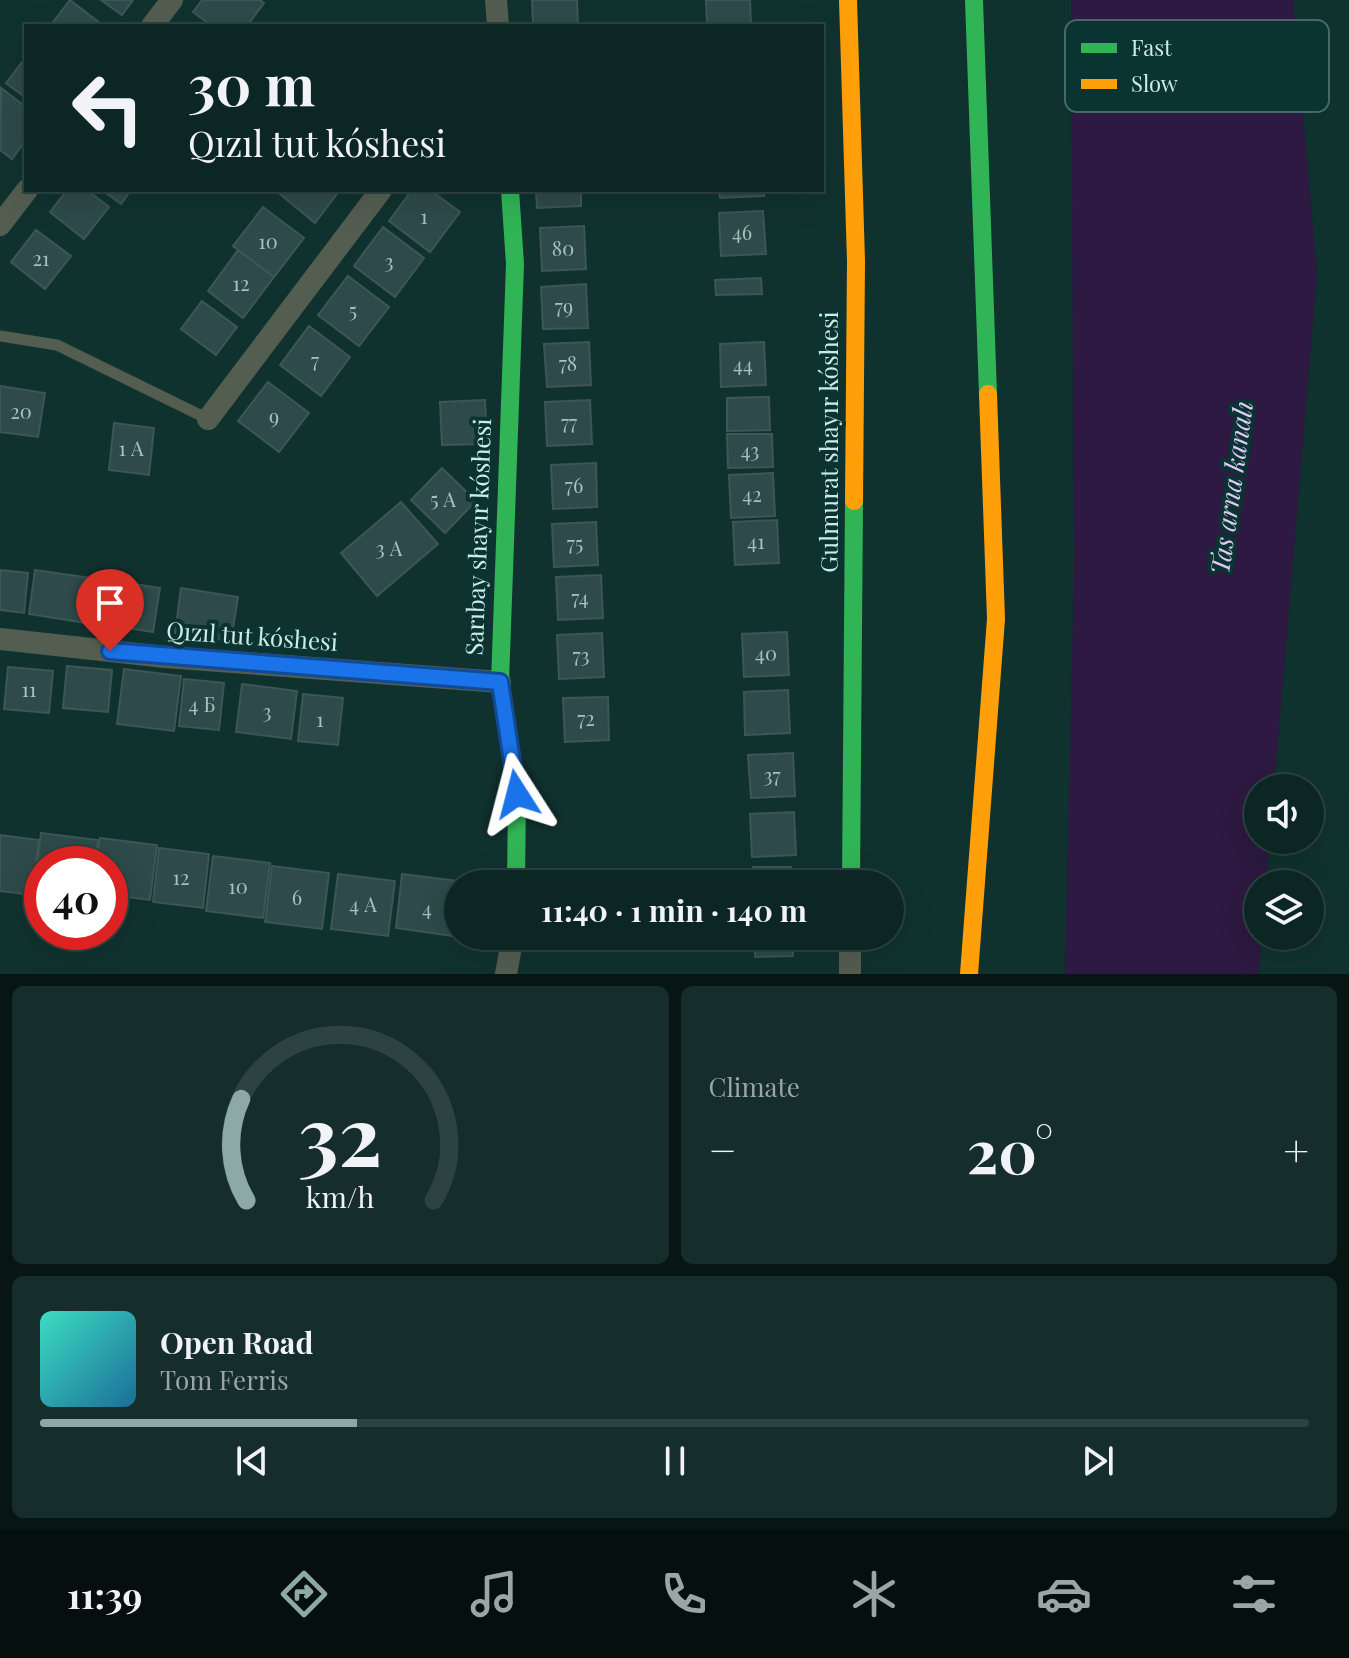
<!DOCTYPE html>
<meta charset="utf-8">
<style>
body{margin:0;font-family:"Playfair Display",serif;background:#152e2b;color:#f1f3f6;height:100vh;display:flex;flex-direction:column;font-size:30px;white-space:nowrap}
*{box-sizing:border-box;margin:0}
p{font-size:26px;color:#9aa5a6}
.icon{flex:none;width:44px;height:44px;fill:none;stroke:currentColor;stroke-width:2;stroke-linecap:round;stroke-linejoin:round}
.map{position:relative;height:974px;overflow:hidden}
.panel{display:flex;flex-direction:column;gap:12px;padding:12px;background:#071513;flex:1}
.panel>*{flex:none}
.hud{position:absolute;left:24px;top:24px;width:800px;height:168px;border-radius:0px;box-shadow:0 8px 32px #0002,0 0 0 2px #2c4341;background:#0c2623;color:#f1f3f6;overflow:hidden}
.tools{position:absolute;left:1244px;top:774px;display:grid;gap:16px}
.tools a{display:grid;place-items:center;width:80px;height:80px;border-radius:50%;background:#0c2623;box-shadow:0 8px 32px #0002,0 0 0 2px #2c4341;font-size:40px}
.speed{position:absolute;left:24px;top:846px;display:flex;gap:16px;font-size:40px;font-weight:700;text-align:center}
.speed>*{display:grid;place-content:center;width:104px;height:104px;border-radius:50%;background:#0c2623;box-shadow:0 8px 32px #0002,0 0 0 2px #2c4341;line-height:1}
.speed .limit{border:12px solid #d22;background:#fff;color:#111}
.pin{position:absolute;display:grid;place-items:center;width:68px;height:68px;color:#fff;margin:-82px -34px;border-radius:50% 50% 50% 0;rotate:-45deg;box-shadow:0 0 8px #0007}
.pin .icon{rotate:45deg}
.me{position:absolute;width:88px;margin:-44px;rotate:351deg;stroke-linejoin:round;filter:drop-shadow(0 0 6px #0008)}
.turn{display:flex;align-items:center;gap:28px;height:168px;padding:0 32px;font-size:36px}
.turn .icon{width:104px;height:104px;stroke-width:2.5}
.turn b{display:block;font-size:56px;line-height:68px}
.big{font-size:60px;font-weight:700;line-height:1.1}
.panel .widget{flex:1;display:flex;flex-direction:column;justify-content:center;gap:12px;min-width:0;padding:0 28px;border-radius:12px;background:#152e2b}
.panel .dial{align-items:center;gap:0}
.dial svg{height:208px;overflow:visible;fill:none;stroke:#2c4341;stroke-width:7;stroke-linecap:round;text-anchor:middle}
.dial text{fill:#f1f3f6;stroke:none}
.song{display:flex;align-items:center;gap:24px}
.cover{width:96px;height:96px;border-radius:12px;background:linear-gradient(135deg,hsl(170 70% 55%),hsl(200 70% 35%))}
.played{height:8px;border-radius:4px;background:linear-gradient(90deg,#8ca9a6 25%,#2c4341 25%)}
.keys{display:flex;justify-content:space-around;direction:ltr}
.heat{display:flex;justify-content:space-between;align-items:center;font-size:44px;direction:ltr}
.panel .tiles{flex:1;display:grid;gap:12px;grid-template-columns:1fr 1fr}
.widget:last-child{grid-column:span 2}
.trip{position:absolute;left:444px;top:870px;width:460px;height:80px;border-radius:40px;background:#0c2623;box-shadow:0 8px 32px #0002,0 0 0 2px #2c4341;font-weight:700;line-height:80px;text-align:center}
.tab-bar{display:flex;height:128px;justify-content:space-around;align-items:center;background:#050f0e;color:#9aa5a6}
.tab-bar .icon{width:56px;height:56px}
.tab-bar .selected{color:#8ca9a6}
.tab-bar b{font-size:36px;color:#f1f3f6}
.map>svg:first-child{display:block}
.water{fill:#2d1941}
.building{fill:#2e4a4a;stroke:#3d5656;stroke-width:2}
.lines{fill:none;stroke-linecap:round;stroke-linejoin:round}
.lane{stroke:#535e51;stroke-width:11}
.street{stroke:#535e51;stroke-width:22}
.fast{stroke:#30b455;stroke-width:18}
.slow{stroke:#ff9f0a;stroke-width:18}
.route-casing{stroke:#114b97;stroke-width:20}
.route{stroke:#1a73e8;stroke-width:14}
.labels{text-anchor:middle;stroke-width:8;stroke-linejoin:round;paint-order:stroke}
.number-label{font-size:20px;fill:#a7c1bf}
.street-label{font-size:24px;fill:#cfe9e6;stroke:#093431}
.water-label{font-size:26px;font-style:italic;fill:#e1c9f7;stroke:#093431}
.key{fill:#093431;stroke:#446a67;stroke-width:2}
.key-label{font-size:22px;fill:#cfe9e6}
</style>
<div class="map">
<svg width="1349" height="974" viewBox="0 0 1349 974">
<rect width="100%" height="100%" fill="#10322f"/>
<path class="water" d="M1071,0H1293L1317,273L1274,788H1258V840H1270L1266,884H1258V936H1262L1259,974H1065L1074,577Z"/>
<path class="building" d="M70,0L104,26H50Z
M101,0H133L122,15Z
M202,0H260L264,3L247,26H212L193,12Z
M532,0H577L578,26H533Z
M706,0H750L751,24L707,26Z
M26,57V98L6,83Z
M1,88L26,107V140L12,159L0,150Z
M67,190H87L109,207L84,239L50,212Z
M102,190H131L121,204Z
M275,190H340L315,223Z
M412,190H430L460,212L430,252L389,221Z
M536,190H581V206L537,208Z
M719,190H764V196L720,198Z
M263,207L304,238L274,277L233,246Z
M763,211L766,254L721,256L719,213Z
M584,226L586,269L542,271L540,228Z
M383,227L424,258L395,297L354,266Z
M36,230L71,256L45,289L11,262Z
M238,250L274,277L243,318L208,291Z
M348,276L389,307L359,346L318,315Z
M761,278L762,294L716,295L715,280Z
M586,284L588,328L543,329L541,287Z
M202,301L237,327L216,355L181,329Z
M309,326L350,357L321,396L280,365Z
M589,342L591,385L547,387L544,344Z
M764,342L766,385L721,387L720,344Z
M268,382L309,413L279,452L238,421Z
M0,386L45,393L38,437L0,432Z
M769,397L770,430L727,431V398Z
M485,400L487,444L442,445L440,402Z
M590,400L592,444L547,446L545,402Z
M114,423L154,428L149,475L109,470Z
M727,434H772L773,467L728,468Z
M596,463L597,507L553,509L551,465Z
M442,468L476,501L445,533L411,500Z
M773,473L775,516L731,518L729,475Z
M401,502L438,544L377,596L341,553Z
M777,520L779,563L735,565L733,522Z
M596,522L598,565L554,567L552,524Z
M0,570L28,573L24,613L0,610Z
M35,570L92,578L86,623L29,614Z
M601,575L603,618L558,620L556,577Z
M103,579L160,588L153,632L97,623Z
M181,588L238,597L231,641L175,633Z
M787,632L789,675L744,677L742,634Z
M602,633L604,677L559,679L557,635Z
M67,666L112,670L108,712L63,708Z
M8,667L53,671L49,713L4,709Z
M124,669L181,676L174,731L117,724Z
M184,679L224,683L219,730L179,726Z
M242,684L297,691L291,739L236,732Z
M788,690L790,733L745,735L744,692Z
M303,694L343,698L338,745L298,741Z
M608,697L609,740L565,742L563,698Z
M793,753L795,796L751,798L748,755Z
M794,812L796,855L752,857L750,814Z
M41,833L98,840L95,864H42V889L34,888Z
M0,835L39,840L32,895L0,891Z
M100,838L157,845L150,900L110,895V864H97Z
M159,848L209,854L203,908L153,902Z
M213,856L270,863L263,918L206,911Z
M272,866L329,873L322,929L265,922Z
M753,867H791L792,884H753Z
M338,874L395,881L388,936L331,929Z
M402,874L459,881L453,936L396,928Z
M755,936H793V956L755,957Z"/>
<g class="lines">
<path class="lane" d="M0,336L57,345L208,419"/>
<path class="street" d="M496,0L498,26
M152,26L172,0
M0,225L27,190
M208,419L381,190
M0,639L165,657L500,682
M506,974L513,936
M850,974V936"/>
<path class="fast" d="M974,0L988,394
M510,190L515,264L500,682L517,794L516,884
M851,884L854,501"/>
<path class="slow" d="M848,0L856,261L854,501
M969,974L996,619L988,394"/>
</g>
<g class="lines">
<g class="route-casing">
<path id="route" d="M110,651L500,682L517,794"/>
</g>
<use href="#route" class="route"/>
</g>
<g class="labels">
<g class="number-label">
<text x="424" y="224">1</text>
<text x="742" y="240">46</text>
<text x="268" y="249">10</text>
<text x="563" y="256">80</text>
<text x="41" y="266">21</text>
<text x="389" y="269">3</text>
<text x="241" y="291">12</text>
<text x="564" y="314">79</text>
<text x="353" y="318">5</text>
<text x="315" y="368">7</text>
<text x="568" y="371">78</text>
<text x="743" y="372">44</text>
<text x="21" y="419">20</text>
<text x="274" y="424">9</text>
<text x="569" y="430">77</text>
<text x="131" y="456">1 А</text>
<text x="750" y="458">43</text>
<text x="574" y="493">76</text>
<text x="752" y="502">42</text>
<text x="443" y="507">5 А</text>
<text x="756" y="549">41</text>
<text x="575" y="551">75</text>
<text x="389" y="556">3 А</text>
<text x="580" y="605">74</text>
<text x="766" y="661">40</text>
<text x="581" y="663">73</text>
<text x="29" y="697">11</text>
<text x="202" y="712">4 Б</text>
<text x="267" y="719">3</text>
<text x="586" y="726">72</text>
<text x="320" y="727">1</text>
<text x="772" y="783">37</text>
<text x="181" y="885">12</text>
<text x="238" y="894">10</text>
<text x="297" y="905">6</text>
<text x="363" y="912">4 А</text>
<text x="427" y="916">4</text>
</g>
<g class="street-label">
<text transform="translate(830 442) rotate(-90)" y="8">Gulmurat shayır kóshesi</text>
<text transform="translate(479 537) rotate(-88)" y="8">Sarıbay shayır kóshesi</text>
<text transform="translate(252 637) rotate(4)" y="8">Qızıl tut kóshesi</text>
</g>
<g class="water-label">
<text transform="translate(1232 488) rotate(-82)" y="9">Tas arna kanalı</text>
</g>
</g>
<rect x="1065" y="20" width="264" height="92" rx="12" class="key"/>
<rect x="1081" y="43" width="36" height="10" fill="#30b455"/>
<rect x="1081" y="79" width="36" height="10" fill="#ff9f0a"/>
<g class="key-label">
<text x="1131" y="56">Fast</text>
<text x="1131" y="92">Slow</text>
</g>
</svg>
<div class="tools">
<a><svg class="icon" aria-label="sound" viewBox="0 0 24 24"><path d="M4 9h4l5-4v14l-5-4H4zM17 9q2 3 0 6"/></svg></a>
<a><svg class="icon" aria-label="layers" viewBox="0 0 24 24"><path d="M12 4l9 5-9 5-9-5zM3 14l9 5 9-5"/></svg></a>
</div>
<div class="speed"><div class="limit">40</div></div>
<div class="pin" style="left:110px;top:651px;background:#d93025"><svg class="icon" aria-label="arrive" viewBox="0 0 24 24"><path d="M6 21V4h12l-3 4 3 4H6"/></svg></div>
<svg class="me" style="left:517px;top:794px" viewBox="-20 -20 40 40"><path d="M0-17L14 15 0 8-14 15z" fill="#1a73e8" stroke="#fff" stroke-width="4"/></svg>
<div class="trip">11:40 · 1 min · 140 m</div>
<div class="hud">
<div class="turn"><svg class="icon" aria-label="left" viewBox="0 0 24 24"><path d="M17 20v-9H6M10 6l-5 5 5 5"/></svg><div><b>30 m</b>Qızıl tut kóshesi</div></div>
</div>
</div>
<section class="panel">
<div class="tiles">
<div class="widget dial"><svg viewBox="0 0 100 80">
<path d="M14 69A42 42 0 1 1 86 69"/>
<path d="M14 69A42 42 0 0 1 12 30" stroke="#8ca9a6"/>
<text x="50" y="56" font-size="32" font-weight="700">32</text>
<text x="50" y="72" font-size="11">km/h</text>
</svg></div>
<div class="widget"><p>Climate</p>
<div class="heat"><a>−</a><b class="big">20°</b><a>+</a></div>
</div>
<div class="widget">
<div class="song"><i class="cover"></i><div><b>Open Road</b><p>Tom Ferris</p></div></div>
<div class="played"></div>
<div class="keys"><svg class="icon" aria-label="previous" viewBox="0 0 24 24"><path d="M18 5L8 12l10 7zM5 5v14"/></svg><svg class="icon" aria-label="pause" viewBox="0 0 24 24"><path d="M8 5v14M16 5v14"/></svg><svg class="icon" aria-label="next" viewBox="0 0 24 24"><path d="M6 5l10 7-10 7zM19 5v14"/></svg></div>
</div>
</div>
</section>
<nav class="tab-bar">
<b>11:39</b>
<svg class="icon selected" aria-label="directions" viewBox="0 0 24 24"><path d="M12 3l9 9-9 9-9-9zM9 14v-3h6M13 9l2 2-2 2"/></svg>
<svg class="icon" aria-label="music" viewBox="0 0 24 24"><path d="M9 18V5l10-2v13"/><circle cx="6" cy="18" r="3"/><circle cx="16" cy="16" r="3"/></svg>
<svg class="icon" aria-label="phone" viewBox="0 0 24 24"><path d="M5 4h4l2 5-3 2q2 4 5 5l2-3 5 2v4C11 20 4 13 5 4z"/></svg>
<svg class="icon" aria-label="climate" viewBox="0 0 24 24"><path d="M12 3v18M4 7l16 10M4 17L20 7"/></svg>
<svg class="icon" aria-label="car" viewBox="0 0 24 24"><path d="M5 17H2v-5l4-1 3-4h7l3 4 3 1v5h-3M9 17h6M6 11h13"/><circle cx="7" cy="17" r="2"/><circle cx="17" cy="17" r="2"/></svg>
<svg class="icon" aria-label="filters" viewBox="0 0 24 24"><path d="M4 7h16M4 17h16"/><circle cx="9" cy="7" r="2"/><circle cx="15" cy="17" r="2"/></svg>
</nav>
